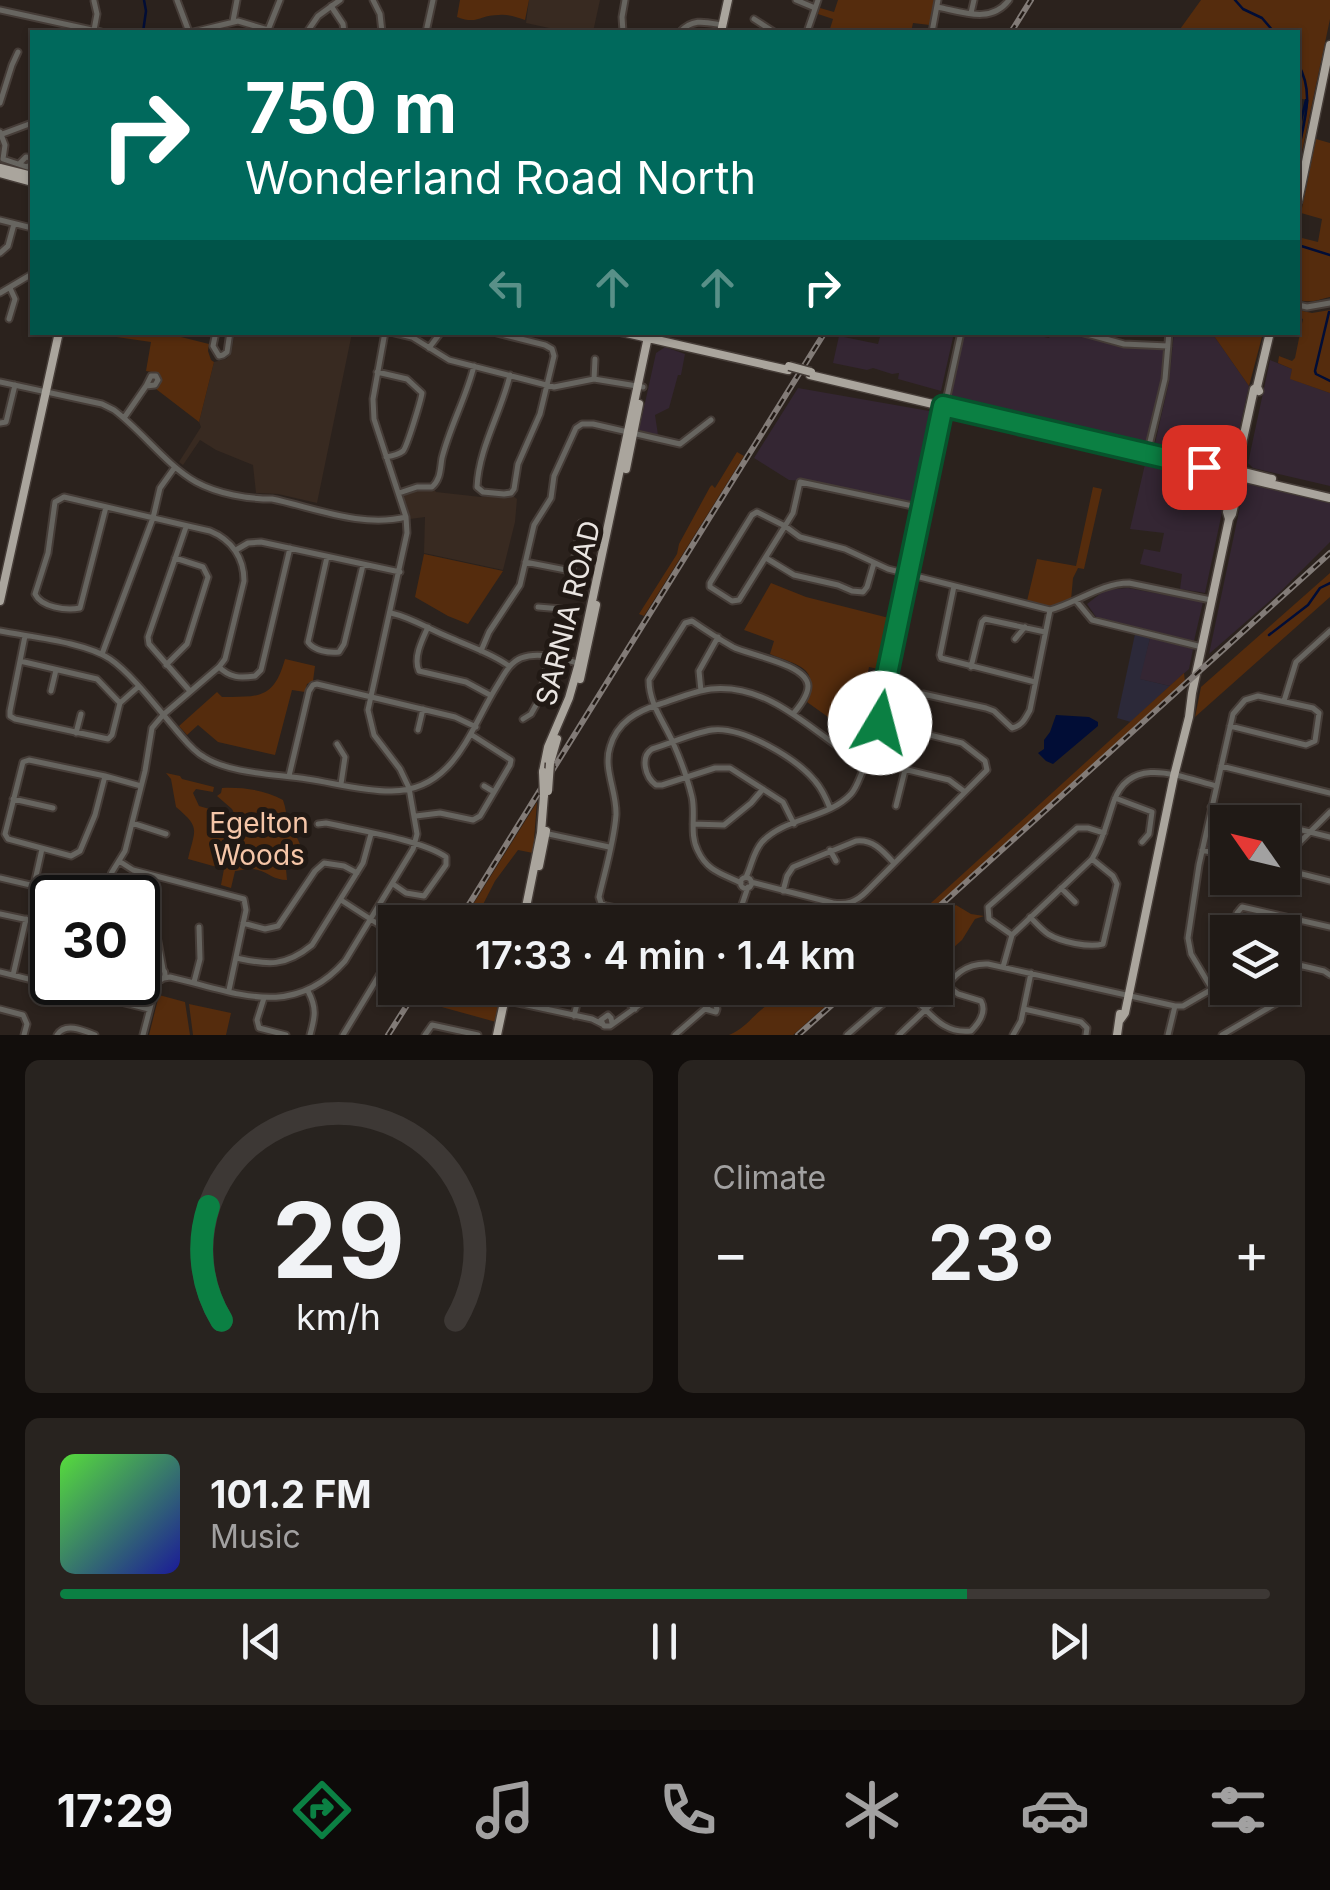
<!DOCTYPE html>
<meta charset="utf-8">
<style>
body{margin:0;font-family:Inter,sans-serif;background:#28231f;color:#f1f3f6;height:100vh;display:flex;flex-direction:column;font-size:38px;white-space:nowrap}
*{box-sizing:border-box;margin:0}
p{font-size:32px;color:#a2a1a1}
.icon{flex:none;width:55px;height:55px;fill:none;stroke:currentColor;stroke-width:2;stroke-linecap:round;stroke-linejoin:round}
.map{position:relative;height:1035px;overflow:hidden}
.panel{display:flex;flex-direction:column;gap:25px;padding:25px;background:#120e0c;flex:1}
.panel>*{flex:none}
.hud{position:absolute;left:30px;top:30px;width:1270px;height:305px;border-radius:0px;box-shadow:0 2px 8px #0004,0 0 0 2px #3d3835;background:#00695c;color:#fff;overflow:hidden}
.needle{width:65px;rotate:304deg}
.buttons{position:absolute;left:1210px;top:805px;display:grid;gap:20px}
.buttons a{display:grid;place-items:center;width:90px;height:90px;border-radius:0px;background:#201a16;box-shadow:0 2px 8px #0004,0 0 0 2px #3d3835;font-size:50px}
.speed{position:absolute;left:30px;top:875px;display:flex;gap:20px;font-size:50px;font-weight:700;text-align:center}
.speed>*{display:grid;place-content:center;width:130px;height:130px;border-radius:50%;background:#201a16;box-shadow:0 2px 8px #0004,0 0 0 2px #3d3835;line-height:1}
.speed .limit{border:5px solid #111;border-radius:15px;background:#fff;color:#111}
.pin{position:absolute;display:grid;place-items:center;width:85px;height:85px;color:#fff;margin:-42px;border-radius:20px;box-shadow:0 5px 15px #0006}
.me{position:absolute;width:110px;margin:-55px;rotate:8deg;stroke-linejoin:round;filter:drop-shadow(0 0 8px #0008)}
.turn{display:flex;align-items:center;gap:35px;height:210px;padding:0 50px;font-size:45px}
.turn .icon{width:130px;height:130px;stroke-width:2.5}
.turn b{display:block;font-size:70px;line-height:85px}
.lanes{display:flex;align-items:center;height:95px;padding:0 50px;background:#0003;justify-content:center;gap:50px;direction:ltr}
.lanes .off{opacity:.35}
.big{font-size:75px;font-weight:600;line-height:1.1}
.panel .tile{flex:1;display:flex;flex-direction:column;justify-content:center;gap:15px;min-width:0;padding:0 35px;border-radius:15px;background:#28231f}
.panel .dial{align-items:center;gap:0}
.dial svg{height:260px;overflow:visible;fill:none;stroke:#3d3835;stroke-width:7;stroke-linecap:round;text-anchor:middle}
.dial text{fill:#f1f3f6;stroke:none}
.song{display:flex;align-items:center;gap:30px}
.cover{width:120px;height:120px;border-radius:15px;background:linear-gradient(135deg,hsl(110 70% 55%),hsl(240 70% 35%))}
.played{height:10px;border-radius:5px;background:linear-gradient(90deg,#0b8043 75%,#3d3835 75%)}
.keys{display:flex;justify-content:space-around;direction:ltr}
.heat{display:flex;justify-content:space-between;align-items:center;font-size:55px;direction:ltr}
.panel .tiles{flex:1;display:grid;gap:25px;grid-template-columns:1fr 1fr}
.tile:last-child{grid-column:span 2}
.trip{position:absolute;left:378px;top:905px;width:575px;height:100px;border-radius:0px;background:#201a16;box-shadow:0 2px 8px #0004,0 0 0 2px #3d3835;font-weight:600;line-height:100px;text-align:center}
.tabs{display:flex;height:160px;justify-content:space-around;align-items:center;background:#0d0a09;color:#a2a1a1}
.tabs .icon{width:70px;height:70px}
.tabs .active{color:#0b8043}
.tabs b{font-size:45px;color:#f1f3f6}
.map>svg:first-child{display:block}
.commercial{fill:#342633}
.industrial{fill:#2c2939}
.built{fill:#382a21}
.green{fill:#552c0d}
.water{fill:#010d36}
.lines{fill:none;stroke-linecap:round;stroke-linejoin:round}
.stream{stroke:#010d36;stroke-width:2.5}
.minor-casing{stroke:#463d38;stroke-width:9}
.major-casing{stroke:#463d38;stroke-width:11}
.minor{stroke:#676560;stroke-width:5}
.major{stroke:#aaa59d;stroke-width:8}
.rail-casing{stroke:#827b77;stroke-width:6}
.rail{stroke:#211914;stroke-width:2.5;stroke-dasharray:8;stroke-linecap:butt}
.major-bridge-casing{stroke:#463d38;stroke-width:11;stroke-linecap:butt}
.major-bridge{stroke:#aaa59d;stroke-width:8}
.route-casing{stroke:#07532c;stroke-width:25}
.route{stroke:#0b8043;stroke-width:18}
.labels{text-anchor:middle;stroke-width:10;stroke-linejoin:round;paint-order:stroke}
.street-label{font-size:28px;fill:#eae5e1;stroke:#211914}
.park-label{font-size:28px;fill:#f5c6a8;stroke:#211914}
</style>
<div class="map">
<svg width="1330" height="1035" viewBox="0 0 1330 1035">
<rect width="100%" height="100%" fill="#2b221d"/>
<path class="commercial" d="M881,333H954L941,391L898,379L899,373L892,374L873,368L867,370L833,363L839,336L878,344Z
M963,333H1025L1049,338L1050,336L1071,333L1128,346L1165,349L1163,379L1147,446L1053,423L1030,419L1031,416L985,405L984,408L949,398Z
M1174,333H1212L1249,386L1232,462L1155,443L1169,382Z
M665,347L685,354L681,375H678L669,408L655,415L658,435L639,430L656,353Z
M1270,360L1292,369L1291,379L1330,393V486L1253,468L1248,463Z
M798,388L935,412L918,502L882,498L806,481L789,480L754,458Z
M1146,460L1229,479L1205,593L1180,589L1182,574L1140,564L1144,549L1160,552L1164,533L1130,529Z
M1245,483L1330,503V542L1281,591L1209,654Z
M1128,588L1203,602L1194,641L1096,617L1087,604L1105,590Z
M1150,638L1193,649L1189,669L1170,686L1139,679Z"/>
<path class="industrial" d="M1135,634L1150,638L1140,679L1170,686L1131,722L1117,718Z"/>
<path class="built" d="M529,0H600L593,32H568L526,23Z
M235,333H352L317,503L278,494L256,493L253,465L216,450L200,440L183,465L179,462L201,427L199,422L214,362L226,359L231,354Z
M433,488L436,492L481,497L512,495L517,499L515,522L503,570L424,553L425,517L410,519L403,495L417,490Z"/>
<path class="green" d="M460,0H529L525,20C516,17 508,14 499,15C479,15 478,25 457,17Z
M838,0H934L930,25L913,23L911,32H829L833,19L818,14L820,8L834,12Z
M1201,0H1330V19L1301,156H1298L1309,100L1302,99L1298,120V32H1178Z
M1316,139L1330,143V297C1317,300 1313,303 1298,300V237L1318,242L1322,219L1301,213Z
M1298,310L1312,313L1330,310V393L1290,379L1292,369L1278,363L1279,356L1292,361L1295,358L1303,319L1298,317Z
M89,333H165L209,344L208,351L211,360L214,362L199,422L156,389L159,382L157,373L146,371L151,342Z
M1212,333H1263L1249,386Z
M737,452L744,456L644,616L639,614L677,554L679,544L710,487L712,485L715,488Z
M1093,487L1102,489L1084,569L1078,568L1073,578L1071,600L1048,607L1027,601L1037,559L1076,566Z
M424,554L503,571L468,624L448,616L415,597Z
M1330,573V597L1195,717L1201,687Z
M771,583L806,597L893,619L883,670L869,667L853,743L865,746C857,754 850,750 843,744L849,732L807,702C820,666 798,666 770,654L774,641L744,630Z
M285,659L315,666L313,681L307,684L305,692L292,690L275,755L218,742L198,725L187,735L179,726L217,692L222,697C259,697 274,699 285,659Z
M1184,673L1185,682L918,922H910Z
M166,773L180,776L182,779L214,787L213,792L196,789L193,793L199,806L213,810L228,819L235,815L232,809L217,796L221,793L222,788C242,787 266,790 283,800C286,808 286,816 289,824C293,835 302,840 301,853L294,858H285L287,880C274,880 269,873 258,870C251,867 242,870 235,871L231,888L221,885L224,869L188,859C195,829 201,828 176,807L171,779Z
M537,802L533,853L518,850L495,881L474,922H462Z
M956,905L971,914L984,916L975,919L962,940L935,964V924Z
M422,988H505L496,1022L420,1001L415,999Z
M772,988H831L817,1001L821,1004L839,988H846L793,1035H729C747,1027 751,1017 766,1006L763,1004L767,992Z
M159,995L185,1002L190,1035H149Z
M189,1004L231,1013L226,1035H193Z"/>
<path class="water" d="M1056,715L1089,717L1098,722V726L1053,764L1046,761L1038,753L1044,749V740L1050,732Z"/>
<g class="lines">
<path class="stream" d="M1235,0L1243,9L1262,18L1274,32
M143,32L146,11L144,0
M1298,64C1315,93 1304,121 1298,153
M1298,133L1306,100
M1298,245L1330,255
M1329,312L1315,371L1316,374L1330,381
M1269,635L1308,605L1320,588L1330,583"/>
<g class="minor-casing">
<path id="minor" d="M177,0L189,32
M373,0L380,14L382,32
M796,0L815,8
M331,6L343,24L344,32
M937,7C963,12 991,24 1009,0
M0,10L101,32
M971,13L974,0
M754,19L774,32
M233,21L237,0
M94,30L97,14L94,1
M268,30L280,0
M193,32L238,21L268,30
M307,32L318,16L340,0
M426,32L433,0
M623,32L622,17L625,0
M680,32C693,18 705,22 722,25
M807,32L818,0
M932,32L938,0
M0,103L12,65L18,52
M0,132L5,145L3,159L27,167L32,164
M0,135L32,123
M19,164L26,157L32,158
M0,220L32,228
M0,253L8,246L14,224
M0,293L32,274
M1298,305L1307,307L1330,303
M9,319L15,299L10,288
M216,332L213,346L219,356L223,355L227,352L230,332
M391,332L412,337L449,360L554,387L594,379L643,387
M493,332L545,345L552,349L554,356L540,414L518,464L514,489L511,493L504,494L483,492L477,487C479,447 501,413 510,375
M1044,332H1057
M1080,332L1124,344L1168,346
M429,348L441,332
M377,372L407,379L422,393C421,400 407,447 403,451C398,455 392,456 386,457
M594,379L595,359
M0,382L102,404L114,410C142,431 166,465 196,482C218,494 248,499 272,499C315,508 362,528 406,517
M124,418L146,386L155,385L158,380L156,376H151L146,386
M0,423L6,422L7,418L15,385
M1147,454L1165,379L1169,332
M399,493L417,487H432C441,479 440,469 442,458C450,426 466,398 474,366
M922,508L800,482L793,513L785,526L757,512L752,515L710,583V587L732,601L739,600L785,526L800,537L845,549L888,569L1050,610C1077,603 1101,583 1129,583L1211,600
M186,527L148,637L149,644L190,691
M236,550L248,543L261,542L400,572
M327,557L308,642C314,651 329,653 339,652L344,644L363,565
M766,558L794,575L838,585L852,591L863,592L867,587L874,563
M525,562L571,571L573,567L581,523
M954,586L940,655L941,658L1035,682
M1077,602L1092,620L1202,647
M391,613C413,618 430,630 451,638C471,647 491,653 509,666
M428,627C422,640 413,658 419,671L466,682L490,695
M0,631C30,637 85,642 110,659C132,674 158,709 177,731C185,740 193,751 204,757C231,774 276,774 307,779C334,783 363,791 390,791C454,792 470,729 497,686C504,675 509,663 521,658C539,651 563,659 581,664
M25,636L10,711V716L15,719L108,739L112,735L120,703L138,687
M1015,639L1025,627
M481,651L489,632L520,585L534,525L551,498L554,476L576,428L582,424H593L680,444L711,420
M102,654L153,518L160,488L175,467
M20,661L97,679L120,703
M166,665L187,644L208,577L203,567L175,558
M219,667C230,678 240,678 255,676L261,670L290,548
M971,667L982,622L985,619L1045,632
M51,691L56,670
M701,691L699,671L718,637
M1284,701L1296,662L1330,631
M523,719L531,714L540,698L549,657L565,614L562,609L538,607
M418,730L423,709
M914,731L923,694L986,708L994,711L1012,728C1022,726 1025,719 1030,710L1050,610
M76,733L81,714
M337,744L345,757L341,784
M869,756L961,332
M871,759L879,763L949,780L965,792
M1221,766L1330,793
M105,776L29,760L23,762L5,834L8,839L71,856L80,851L95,815L105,776L141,786
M289,776L309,691L313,685L317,684L455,717L476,727
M484,786L494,792
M1115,798L1152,812L1149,834L1142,842
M13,799L53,808
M896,806L905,770
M1211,807L1272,822
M416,816L440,813L473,820L480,816L510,765L511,760L472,735
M132,823L166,834
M318,824L326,823C357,830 422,840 446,857V865L424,896L406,893L393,884
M693,824L724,825L751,803L763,789
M794,824L783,802L730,768H715L662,785H656C645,777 640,757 652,749C672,743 692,733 712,730C742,726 796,758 815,781C822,789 826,798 830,808
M1282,825L1330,837
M544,833L609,847
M830,850L836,861
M1202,850L1228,856
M119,861L133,870L244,899L246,910L229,990
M1282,869L1330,881
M1287,870L1297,845L1330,812
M746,877C752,865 753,852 762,842C785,817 828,819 851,794C858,786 860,775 865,766
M740.5 883a5.5 5.5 0 1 1 11 0a5.5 5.5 0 1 1-11 0Z
M0,878L86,898
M751,882L833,903C847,905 856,902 866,892L987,770L985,761L962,743L877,722
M741,883C723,874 707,871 698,851C689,834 696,815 692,797C688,780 681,761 674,745C665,723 649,705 649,680L685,623L692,621C705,630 719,639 733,647C748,655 807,664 808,686C808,696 799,707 793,714
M34,885L42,849
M1061,888L1075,902
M783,891L787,876L793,867L856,841C873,839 883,851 894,863
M102,896L112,872L125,851L145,771L152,728L163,715L219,667L225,659L244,581C244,558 232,540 210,531C161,520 112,508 64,497L55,502L48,553L35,594C41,607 66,611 80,608L106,507
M341,900L395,935
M138,912L156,931L163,969
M0,914L52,925
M1030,917C1036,923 1041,929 1048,934C1061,942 1089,948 1103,944L1117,884L1113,876L1092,859
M683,922L606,906L601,903L599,897C605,871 614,842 616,815C617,792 603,769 610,747C617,722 637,711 660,704C676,699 694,691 711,689C771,683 813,733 859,761
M701,922L706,915
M736,922L748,887
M243,923L265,929L278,926L315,871L324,863L344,866L357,873
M1235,932L1237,913L1242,907L1330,927
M1012,935L989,919L988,907L1077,828H1088L1104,833
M236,958C268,965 285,967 312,945L363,863L371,834
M1282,961L1324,971L1330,975
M1003,967L1012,935L1092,859C1103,841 1107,821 1114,801C1131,754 1181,777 1216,786
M153 974a6 6 0 1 1 12 0a6 6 0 1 1-12 0Z
M0,972L149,1009
M13,975L26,919
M164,978L170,977C236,992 292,1021 345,961L413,849L417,834L409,788L400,769L374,735L368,710L407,533L406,517L374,419L373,399L385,332
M47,982L52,962
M194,982L200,959L199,927
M621,988L623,998L635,1009
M753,988L760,990
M1212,989L1191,954L1188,938L1199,865L1233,714L1245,700L1258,696L1313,708L1319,713L1315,741L1306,745L1230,726
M308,991C317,1008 315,1017 310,1035
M264,998L257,1020L259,1028L286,1035
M504,1000L592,1019L602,1024
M0,1009L23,1015L27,1024L24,1035
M705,1009L716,1012L717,1009L715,1002
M1024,1009L1081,1022L1087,1028L1086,1035
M574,1016L581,988
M612,1023L611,1018L608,1015L601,1020L604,1026H610L663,988
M57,1035C65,1022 83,1030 95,1035
M143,1035L156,985L155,978
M343,1035L395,949
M425,1035L432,1025L478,1035
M675,1035L729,988
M847,1035L900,989C926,1001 935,1035 971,1031C979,1023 987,1012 981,1001L958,994L946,985
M899,1035C911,1023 924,1012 935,1000C951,981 960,963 988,964L1175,1006H1183L1228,980
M1013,1035L1021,1021L1031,973
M1168,1035L1175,1006
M1222,1035L1287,997L1294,986L1298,965"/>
</g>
<g class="major-casing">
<path id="major" d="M721,32L728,0
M0,168L32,176
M0,173L32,182
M1298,201L1330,45
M622,332L788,370
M810,375L1330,498
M1259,391L1257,387L1270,332
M1208,463L1272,479
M626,469L639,404
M1229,519L1232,514L1239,483
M0,601L59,332
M580,679L596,605
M550,763L557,739
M543,772L548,747L569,698L579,663L649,332
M539,866L546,831
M523,922L541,833L544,795
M1120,1020L1125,1013L1174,776L1189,717L1192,693L1229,519L1227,512L1254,389L1257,387
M497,1035L507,988
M1117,1035L1120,1014"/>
</g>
<use href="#minor" class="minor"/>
<use href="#major" class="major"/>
<g class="rail-casing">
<path id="rail" d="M1011,32L1031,0
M458,922L825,332
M922,922L1330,553
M388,1035L418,988
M798,1035L851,988"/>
</g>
<use href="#rail" class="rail"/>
<g class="major-bridge-casing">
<path id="major-bridge" d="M789,366L811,372
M543,772L544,795
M548,791L550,763"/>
</g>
<use href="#major-bridge" class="major-bridge"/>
</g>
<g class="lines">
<g class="route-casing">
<path id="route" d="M880,723L877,722L943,406L1204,467"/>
</g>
<use href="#route" class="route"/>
</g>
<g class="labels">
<g class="street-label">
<text transform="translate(568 613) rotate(-76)" y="10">SARNIA ROAD</text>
</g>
<g class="park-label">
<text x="259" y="833">Egelton<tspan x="259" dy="32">Woods</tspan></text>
</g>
</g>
</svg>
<div class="buttons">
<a><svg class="needle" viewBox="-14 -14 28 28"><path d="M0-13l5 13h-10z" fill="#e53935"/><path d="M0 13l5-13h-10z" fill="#a2a1a1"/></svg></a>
<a><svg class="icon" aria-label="layers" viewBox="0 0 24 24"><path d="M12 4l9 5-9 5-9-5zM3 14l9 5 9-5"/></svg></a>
</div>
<div class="speed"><div class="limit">30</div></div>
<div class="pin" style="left:1204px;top:467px;background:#d93025"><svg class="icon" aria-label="arrive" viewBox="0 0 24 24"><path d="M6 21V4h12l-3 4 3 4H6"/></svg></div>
<svg class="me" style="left:880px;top:723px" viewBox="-20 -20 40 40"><circle r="19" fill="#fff"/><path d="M0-13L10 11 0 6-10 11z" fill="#0b8043"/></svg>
<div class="trip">17:33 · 4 min · 1.4 km</div>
<div class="hud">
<div class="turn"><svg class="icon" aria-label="right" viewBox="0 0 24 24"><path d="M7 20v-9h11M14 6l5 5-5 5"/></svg><div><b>750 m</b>Wonderland Road North</div></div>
<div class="lanes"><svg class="icon off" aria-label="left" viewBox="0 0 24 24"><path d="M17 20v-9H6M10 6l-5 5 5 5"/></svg><svg class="icon off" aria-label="ahead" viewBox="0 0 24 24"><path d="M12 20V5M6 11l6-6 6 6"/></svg><svg class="icon off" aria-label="ahead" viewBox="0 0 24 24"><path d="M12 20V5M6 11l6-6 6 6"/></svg><svg class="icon" aria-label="right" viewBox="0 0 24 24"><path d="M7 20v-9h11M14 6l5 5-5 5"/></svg></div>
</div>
</div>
<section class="panel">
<div class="tiles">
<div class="tile dial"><svg viewBox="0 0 100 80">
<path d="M14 69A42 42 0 1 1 86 69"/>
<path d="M14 69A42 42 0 0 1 10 34" stroke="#0b8043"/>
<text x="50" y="56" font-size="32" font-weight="700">29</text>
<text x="50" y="72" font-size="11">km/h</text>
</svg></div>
<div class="tile"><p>Climate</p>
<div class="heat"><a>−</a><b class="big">23°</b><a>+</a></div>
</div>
<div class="tile">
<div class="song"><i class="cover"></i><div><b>101.2 FM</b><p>Music</p></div></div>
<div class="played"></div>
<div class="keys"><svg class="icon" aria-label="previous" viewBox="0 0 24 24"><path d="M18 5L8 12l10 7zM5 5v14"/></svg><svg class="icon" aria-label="pause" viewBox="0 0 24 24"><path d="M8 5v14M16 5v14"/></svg><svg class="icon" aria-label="next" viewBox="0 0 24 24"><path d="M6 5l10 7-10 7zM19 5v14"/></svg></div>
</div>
</div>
</section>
<nav class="tabs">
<b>17:29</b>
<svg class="icon active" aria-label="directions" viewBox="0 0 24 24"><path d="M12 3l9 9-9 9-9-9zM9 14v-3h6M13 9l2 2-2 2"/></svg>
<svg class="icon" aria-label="music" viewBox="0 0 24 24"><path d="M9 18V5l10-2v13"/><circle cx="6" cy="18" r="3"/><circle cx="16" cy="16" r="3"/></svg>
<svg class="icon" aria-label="phone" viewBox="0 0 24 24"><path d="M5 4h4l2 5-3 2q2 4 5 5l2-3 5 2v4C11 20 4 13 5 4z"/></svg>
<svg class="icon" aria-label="climate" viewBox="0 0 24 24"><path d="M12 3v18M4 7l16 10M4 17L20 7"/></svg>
<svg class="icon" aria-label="car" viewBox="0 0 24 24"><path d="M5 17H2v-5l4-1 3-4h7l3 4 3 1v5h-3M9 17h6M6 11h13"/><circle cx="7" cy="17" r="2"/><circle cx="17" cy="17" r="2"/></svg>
<svg class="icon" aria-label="filters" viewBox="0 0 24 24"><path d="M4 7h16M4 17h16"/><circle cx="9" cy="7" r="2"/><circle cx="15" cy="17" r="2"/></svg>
</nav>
